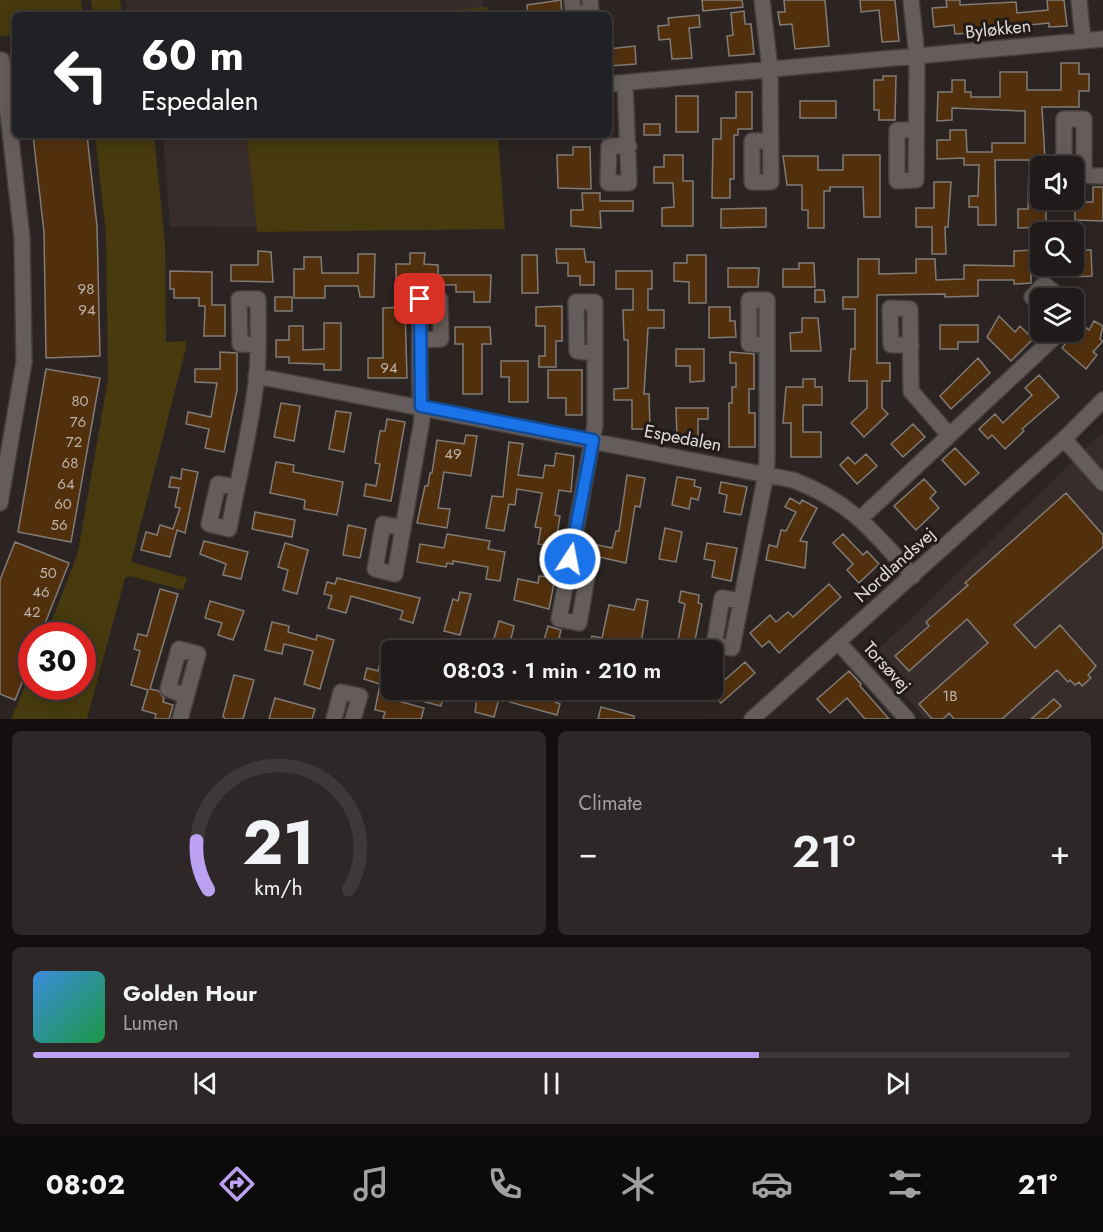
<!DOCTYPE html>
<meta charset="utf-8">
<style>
body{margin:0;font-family:Jost,sans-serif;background:#2d2827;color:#f1f3f6;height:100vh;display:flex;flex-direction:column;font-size:22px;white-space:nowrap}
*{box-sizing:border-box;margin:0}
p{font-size:20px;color:#a2a1a2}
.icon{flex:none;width:33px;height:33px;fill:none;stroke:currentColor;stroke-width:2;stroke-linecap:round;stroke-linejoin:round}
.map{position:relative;height:719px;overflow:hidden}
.side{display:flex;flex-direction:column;gap:12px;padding:12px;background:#120f0e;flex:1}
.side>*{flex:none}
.hud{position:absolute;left:12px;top:12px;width:600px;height:126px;border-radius:9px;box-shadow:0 3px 15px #0003,0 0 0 2px #3d3939;background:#202124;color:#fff;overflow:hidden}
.tools{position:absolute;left:1030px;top:156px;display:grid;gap:12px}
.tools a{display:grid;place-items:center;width:54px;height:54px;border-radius:9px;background:#201b1a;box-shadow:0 3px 15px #0003,0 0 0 2px #3d3939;font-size:30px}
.speed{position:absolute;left:18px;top:622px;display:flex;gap:12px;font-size:30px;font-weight:700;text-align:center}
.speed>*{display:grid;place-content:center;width:78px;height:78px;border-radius:50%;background:#201b1a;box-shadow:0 3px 15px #0003,0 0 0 2px #3d3939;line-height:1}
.speed .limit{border:9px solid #d22;background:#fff;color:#111}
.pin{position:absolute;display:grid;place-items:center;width:51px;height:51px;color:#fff;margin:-26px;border-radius:12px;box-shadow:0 3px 9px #0006}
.me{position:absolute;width:66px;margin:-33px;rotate:11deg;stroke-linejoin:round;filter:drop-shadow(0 0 4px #0008)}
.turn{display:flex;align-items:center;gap:21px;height:126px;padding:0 30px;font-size:27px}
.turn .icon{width:78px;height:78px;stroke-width:2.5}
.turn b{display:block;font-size:42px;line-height:51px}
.big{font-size:45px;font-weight:600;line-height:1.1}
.side .widget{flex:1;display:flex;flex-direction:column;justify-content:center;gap:9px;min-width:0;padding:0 21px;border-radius:9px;background:#2d2827}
.side .dial{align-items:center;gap:0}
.dial svg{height:156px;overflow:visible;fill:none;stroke:#3d3939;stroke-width:7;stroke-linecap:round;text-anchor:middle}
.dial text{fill:#f1f3f6;stroke:none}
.song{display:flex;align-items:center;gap:18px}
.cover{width:72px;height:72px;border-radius:9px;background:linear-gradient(135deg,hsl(210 70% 55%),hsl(140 70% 35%))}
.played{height:6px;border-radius:3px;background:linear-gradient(90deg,#bca0f2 70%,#3d3939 70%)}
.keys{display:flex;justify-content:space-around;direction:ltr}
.heat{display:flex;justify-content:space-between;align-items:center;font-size:33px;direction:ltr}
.side .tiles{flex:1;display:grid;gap:12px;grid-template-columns:1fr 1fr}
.widget:last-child{grid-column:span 2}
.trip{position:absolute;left:381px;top:640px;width:342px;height:60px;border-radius:9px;background:#201b1a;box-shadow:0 3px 15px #0003,0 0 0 2px #3d3939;font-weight:600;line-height:60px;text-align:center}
.menu{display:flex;height:96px;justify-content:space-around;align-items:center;background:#0d0b0a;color:#a2a1a2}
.menu .icon{width:42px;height:42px}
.menu .active{color:#bca0f2}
.menu b{font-size:27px;color:#f1f3f6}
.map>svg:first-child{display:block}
.built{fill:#392d2b}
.green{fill:#463a0e}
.building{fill:#52300e;stroke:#827c77;stroke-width:1.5}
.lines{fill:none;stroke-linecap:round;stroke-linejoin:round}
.minor-casing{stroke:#453f3e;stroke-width:18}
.tertiary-casing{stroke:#453f3e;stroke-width:18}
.minor{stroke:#645d5b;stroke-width:15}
.tertiary{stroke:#645d5b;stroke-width:15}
.route-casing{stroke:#114b97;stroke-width:15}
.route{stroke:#1a73e8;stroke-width:10}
.labels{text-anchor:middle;stroke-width:6;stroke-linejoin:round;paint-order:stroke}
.number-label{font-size:15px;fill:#beb2a8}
.street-label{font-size:18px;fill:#e2dddc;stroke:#211b1a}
</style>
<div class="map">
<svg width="1103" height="719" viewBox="0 0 1103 719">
<rect width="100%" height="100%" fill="#2b2423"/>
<path class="built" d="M126,0H483L484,15H128Z
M163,135H495L504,228L170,227Z
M1103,432V719H925L872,656Z"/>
<path class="green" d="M0,0H81L83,15H15V35L0,36Z
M91,0H120L122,15H93Z
M488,7V15H396Z
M95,135H154L165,244L166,342L186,341V348L131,562L187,578L183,590L130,576L125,578L87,719H11L31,673L32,687H82V636H46L78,552L108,379L106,234Z
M247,135H498L505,229L257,232Z"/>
<path class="building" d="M561,0L562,15H528L527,5Z
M702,0H742L743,7L703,11Z
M784,0H825L829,46L795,49L792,24L780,25L778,12H785Z
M860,0H895L899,41L882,42L879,10L861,12Z
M946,0H960V5L1016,2L1017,13L1048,10L1047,0H1064L1067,26L1049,27V23L1018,26V30L955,34L954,25L934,27L932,8L947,7Z
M744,11L745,24H751L754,54L729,56L727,36L733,35L731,13Z
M699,15L700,27L689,28L692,58L672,59L670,39L659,40L658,26L669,25L668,18Z
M635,46L636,64L609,66V49Z
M1061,63H1079V74H1089V91H1079V107H1042L1045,160H1041V200H1046V227L1018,228V209H1028L1029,160H995L996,225H978V207H969V196H978L979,165H964V158L937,159V140H950V130H966L967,152H992V143H1025V111L952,108V120L937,121L938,92H952V80H965V92H971V97H1000V72H1027V90H1061Z
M883,76H896L895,120H879V110H874V80H883Z
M736,92H752V129H738V135H734V179H730V198H712L713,139H721V118H736Z
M676,96H698V132H676Z
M800,101H836V118H800Z
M644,124H660V135H644Z
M33,135H87L97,226L100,356L46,358L44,232Z
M573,147H590L591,189L558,188L557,155H573Z
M664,155H683V181H693V226H662V208L674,207L673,183H654V167H664Z
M843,155H880V217H864L863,187H830V191H824V228H808V210H802V185H787L783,156H818V170H843Z
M934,182H951L948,227H945L946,254H932V227H916V208H934Z
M1093,187H1103V221L1075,220V202H1093Z
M582,193H600V201H633V211H600L601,228L571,226V210H583Z
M766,208V227L721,228V209Z
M556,249H584L586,262H594V285H580V276H568V263H557Z
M1031,250V283L1014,284V280H978V296L945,297V294L877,295V363H890V381H882V408L888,414L864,437L851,423L867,408V381H849L851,349H855V309H843V297H858V259H879V274L916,273V259H935L936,280L964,279V265L1014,266V251Z
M1074,250H1091L1092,276L1074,277Z
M258,251L271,252L273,282L231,281V265H258Z
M410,253H425L424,264L438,265V275H491L490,302H474V292H456V285L396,284V264H410Z
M358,254H375L374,297H360L358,286H325V298H294V269H304V257H321L322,273H358Z
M522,255H537L538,293H522Z
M687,255H706V303H689V282L674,281V263H687Z
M799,263H814L815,287H783V269H799Z
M728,268H759L758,287H728Z
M170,271L212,272V305H225V336H204L205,306H199V298H174V289H170Z
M616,271H652V289H648V310H664V328H648L644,394H649L650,429H632V400H614V389L628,388V340H624L623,310H633V289H616Z
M815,290H824L825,302H815Z
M275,297H292V311H275Z
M562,306V341H556V367H539V356H545V326H536V307Z
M405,307L407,378H368V358H383V308Z
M709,307H730V321H735L736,337L709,338Z
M999,316L1015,332L1020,326L1033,339L1011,361L987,337Z
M802,318H818L821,351H791L790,333L802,332Z
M1094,321L1103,326L1100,339L1103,341L1093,352L1097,355L1086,369L1062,348L1082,324L1089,330Z
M324,323H341V370H324V364L289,363V357H276V340H289V326H303V350L324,349Z
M940,325H978V342H958V349H940Z
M455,327H490L491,344H482V394H463V344H455Z
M676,349H704V381L690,382V366H676Z
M220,352L237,353V390L224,452L205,448L209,429L186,424L188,412L211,417L217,383L195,382V369H220Z
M730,352L754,354V389H749V413H755V447H729V403H732V387H736V363H730Z
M978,358L990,373L951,409L940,396Z
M501,361H528V402H509V377H501Z
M46,369L100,378L71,542L18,532Z
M548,370H582V415H566V398H548Z
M1039,375L1059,397L1022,429L1024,431L1005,449L992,435L988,439L979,429L995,414L1003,423L1032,395L1025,388Z
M803,379H815V387H822V405H803V432H821V457H791V423H783L786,387H803Z
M281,403L300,406L294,441L274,437Z
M676,408H708V419H698V436H677Z
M336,411L351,413L344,452L329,449Z
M387,419L405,422L391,501L364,496L366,484L376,486L380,464L375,463L377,449L380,431H385Z
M913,424L925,437L903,457L891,444Z
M466,435L477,436L471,476L444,472L438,508L450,509L447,528L417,523L425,486H428L430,473H432L437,440L464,444Z
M509,442L523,444L518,475L543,478L545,465L554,466L556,453L574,456L571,492L559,490L555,515L560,516L555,547L538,544L541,528L535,527L542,493L517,489L515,505L509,504L504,531L486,528L492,496L503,497Z
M955,448L979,473L965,485L942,460Z
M866,454L877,466L857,484L840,465L848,457L855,464Z
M276,462L294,465L293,472L343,482L337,515L304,509L305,500L270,493Z
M182,469L198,472L185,533L177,530L170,557L141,550L146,532L157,535L160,525L173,529L180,508L175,507L179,488L169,487L171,477L181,479Z
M627,475L645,478L640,507L635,506L626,563L586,554L588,543L612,548L616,531H619Z
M677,477L695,480L694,486L701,488L698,500L691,498L689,509L672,505Z
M924,479L936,492L930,498L939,508L916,530L894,506Z
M721,482L747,487L741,515L724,512L727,495L719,493Z
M1066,493L1103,535V547L1014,625L1035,648L1060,625L1096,666L1088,675L1091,678L1082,686L1079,682L1075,685L1070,680L1068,682L1057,670L1002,719H954L949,713L943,719H932L919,704L988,643L967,619L909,671L895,656L929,626L926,622L968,585L965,583Z
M790,498L800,504L802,500L817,508L800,541L807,542L805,568L766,560L769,545L777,547L781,530L786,531L796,512L785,507Z
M255,512L295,520L292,537L252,529Z
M348,525L366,529L360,558L343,555Z
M665,528L682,532L676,562L659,559Z
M447,534L490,541L488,549L505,552L500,581L486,579L488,567L453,561V564L447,563L446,567L417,562L420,544L444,548Z
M843,534L863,555L867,551L879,564L859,583L847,570L853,564L833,543Z
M204,541L248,552L241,579L223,575L226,564L200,554Z
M15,542L69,563L40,636H32V658L15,700L0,694V580Z
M285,543L308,550L297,594L283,590L288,570L278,567Z
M707,543L737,548L731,581L712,577L715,561L704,559Z
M539,576L555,578L549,609L514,600L518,579L538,583Z
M337,578L420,598L413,623L400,619L403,611L351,596L346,613L328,608L332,596L324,594L327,582L335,584Z
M829,584L841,597L779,653L769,641L762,647L750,633L770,615L776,622L788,612L793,617Z
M160,589L178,594L150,689L159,691L164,698L163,702L173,705L169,719H155L156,714L142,710L148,690L131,685L140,651L134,649L138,634L147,636Z
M681,591L699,595L698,603L702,604L693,651H676L685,604L679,602Z
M460,592L471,594L460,635L444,631L453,599L458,601Z
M637,599L648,601L640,649L637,651H588L592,636L602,638L609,605L634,610Z
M210,601L244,611L233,640L218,635L222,623L205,618Z
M499,621L514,626L509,647L512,648V651H480L483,640L493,642Z
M272,622L289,626L288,632L316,640L317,635L334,640L320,689L304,684L313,651L284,644L282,654L265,650Z
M548,626L561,630L559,638L571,641L568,651H553L554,646L543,644Z
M382,655L392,657V690L400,693L398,701L424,708L421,719H383L385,712L375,710L380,684L364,679L367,668L378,671Z
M745,662L755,673L721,703L711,692Z
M849,671L861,684L860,686L889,719H865L847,698L830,713L817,699Z
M234,675L254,680L243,719H225L223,716Z
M428,690H445L441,706L425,702Z
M478,690H533L556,696L555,702L560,704L557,715L499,699L494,717L475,712Z
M275,698L315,709L312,719H269Z
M1054,699L1061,706L1046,719H1031Z
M601,707L634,716V719H598Z"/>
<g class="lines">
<g class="minor-casing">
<path id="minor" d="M572,0L573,15
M762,0L770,69L771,182H752V141H770
M911,0L917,57L916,180L897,181V130H916
M1079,0L1083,41
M573,14L591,11L590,0
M625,83L629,183H608L609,146H629
M609,84L1103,39
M1064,166V119H1084V175
M1074,175L1103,176
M1041,307L1032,297L1044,284L1061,298
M1074,311V314
M911,345H891L890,308L910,309L911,391L949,435
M256,376L793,480C851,502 873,531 913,576
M1064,439L1103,483
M236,487L218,484L209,524L229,529C238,478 252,425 257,374C259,349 258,324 258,299H239L240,344L258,345
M0,503L24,362L22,238L2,60
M861,518L1060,332
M403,528L383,524L375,569L395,574L422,420C418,380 420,339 420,299H440L441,339L420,340
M569,567L559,619L579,623L588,571L569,567L595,425V302H576L577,351L595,353
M741,601L722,598L714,645L732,648L766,474L767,460V300H749V344L767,345
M838,642L907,719
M180,719L198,654L179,649L168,689L186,696
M334,719L341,692L360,696L353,719"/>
</g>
<g class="tertiary-casing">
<path id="tertiary" d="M752,719L1064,439L1103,400"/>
</g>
<use href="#minor" class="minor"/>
<use href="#tertiary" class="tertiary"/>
</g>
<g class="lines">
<g class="route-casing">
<path id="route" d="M420,299L421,406L593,440L570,559"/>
</g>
<use href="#route" class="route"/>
</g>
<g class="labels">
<g class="number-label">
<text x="86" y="294">98</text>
<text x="87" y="315">94</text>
<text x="389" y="373">94</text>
<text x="80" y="406">80</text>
<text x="78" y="427">76</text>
<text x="74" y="447">72</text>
<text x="453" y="459">49</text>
<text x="70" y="468">68</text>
<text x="66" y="489">64</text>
<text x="63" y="509">60</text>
<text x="59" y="530">56</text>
<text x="48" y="578">50</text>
<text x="41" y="597">46</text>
<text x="32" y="617">42</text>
<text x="950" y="701">1B</text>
</g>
<g class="street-label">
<text transform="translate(998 29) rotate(-6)" y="6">Byløkken</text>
<text transform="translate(683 438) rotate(11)" y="6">Espedalen</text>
<text transform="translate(895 565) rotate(-42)" y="6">Nordlandsvej</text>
<text transform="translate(887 667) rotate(48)" y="6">Torsøvej</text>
</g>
</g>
</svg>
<div class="tools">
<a><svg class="icon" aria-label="sound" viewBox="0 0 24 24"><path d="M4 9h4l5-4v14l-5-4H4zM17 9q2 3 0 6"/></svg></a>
<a><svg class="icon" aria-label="search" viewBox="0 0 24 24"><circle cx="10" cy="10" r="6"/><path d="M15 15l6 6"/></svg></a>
<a><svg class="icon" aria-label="layers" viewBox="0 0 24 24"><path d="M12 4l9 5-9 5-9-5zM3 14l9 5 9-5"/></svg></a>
</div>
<div class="speed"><div class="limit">30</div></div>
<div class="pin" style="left:420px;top:299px;background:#d93025"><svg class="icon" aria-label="arrive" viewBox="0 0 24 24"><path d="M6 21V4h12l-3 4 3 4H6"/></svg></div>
<svg class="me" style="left:570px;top:559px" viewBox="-20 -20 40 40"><circle r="17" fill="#1a73e8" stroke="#fff" stroke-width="3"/><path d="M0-11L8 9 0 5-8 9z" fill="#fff"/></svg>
<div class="trip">08:03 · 1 min · 210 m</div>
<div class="hud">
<div class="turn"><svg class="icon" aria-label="left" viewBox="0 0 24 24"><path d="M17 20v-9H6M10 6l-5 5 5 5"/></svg><div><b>60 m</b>Espedalen</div></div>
</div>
</div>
<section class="side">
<div class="tiles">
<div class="widget dial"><svg viewBox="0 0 100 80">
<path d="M14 69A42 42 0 1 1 86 69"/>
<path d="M14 69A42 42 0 0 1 8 44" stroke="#bca0f2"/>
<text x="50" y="56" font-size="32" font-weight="700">21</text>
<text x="50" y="72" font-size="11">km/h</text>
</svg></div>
<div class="widget"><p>Climate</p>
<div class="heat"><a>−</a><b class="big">21°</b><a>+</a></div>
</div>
<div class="widget">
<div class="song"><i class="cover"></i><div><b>Golden Hour</b><p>Lumen</p></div></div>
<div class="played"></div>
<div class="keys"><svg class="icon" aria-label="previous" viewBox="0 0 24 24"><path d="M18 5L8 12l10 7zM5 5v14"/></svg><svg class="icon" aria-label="pause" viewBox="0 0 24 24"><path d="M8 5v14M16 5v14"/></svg><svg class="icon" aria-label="next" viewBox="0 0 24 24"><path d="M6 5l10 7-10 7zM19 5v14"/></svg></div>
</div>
</div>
</section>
<nav class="menu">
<b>08:02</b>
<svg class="icon active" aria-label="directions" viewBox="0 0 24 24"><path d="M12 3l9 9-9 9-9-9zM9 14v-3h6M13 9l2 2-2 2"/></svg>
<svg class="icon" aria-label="music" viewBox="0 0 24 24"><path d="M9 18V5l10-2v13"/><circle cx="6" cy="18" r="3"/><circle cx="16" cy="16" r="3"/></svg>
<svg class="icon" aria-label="phone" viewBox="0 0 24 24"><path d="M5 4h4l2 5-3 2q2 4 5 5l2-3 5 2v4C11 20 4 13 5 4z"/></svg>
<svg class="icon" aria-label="climate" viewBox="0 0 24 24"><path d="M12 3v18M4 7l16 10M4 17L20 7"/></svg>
<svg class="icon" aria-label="car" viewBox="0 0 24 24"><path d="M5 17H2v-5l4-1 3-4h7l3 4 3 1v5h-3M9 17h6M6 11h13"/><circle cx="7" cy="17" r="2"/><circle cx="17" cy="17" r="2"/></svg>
<svg class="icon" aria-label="filters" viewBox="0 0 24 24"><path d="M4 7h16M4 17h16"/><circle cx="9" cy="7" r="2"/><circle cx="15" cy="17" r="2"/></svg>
<b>21°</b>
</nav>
